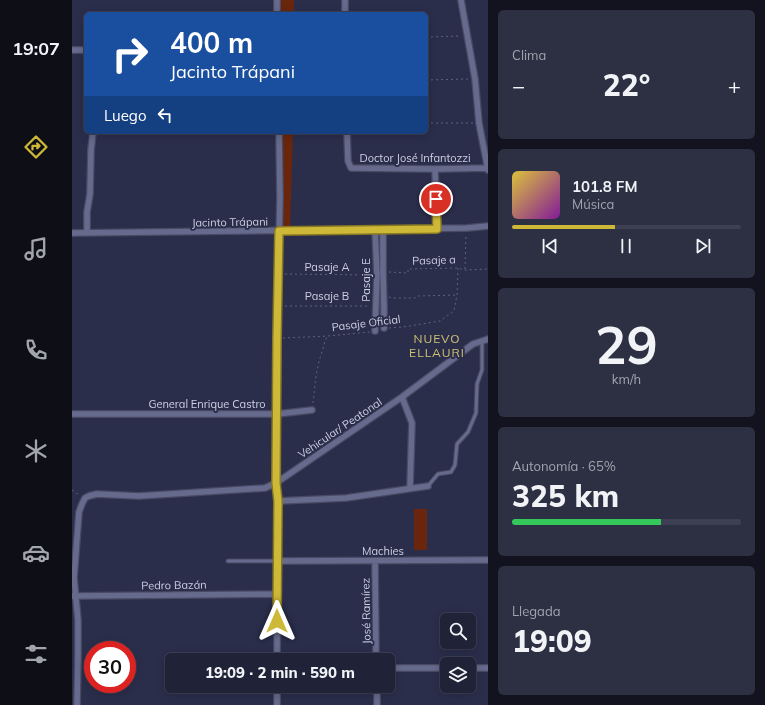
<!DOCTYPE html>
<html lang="es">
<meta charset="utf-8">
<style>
body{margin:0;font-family:Mulish,sans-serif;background:#2d2f43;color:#f1f3f6;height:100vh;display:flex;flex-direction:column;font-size:15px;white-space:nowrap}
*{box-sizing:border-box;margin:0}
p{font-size:13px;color:#a2a4ae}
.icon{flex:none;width:22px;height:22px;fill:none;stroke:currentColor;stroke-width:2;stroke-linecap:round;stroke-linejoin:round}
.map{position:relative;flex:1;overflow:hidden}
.sheet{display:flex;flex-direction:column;gap:10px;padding:10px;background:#12131f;width:277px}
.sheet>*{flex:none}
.hud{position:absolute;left:12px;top:12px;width:344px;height:122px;border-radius:6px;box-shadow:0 2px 10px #0003,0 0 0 1px #3d3f53;background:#1a4fa0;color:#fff;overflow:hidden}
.buttons{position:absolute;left:368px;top:613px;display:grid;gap:8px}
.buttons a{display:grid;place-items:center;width:36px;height:36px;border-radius:6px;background:#202238;box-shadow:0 2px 10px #0003,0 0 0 1px #3d3f53;font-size:20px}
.speed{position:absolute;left:12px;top:641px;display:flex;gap:8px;font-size:20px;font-weight:700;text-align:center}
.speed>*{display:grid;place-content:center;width:52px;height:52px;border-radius:50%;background:#202238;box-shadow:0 2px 10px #0003,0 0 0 1px #3d3f53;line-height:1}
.speed .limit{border:6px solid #d22;background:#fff;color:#111}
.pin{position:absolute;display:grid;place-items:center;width:34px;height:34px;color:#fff;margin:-17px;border:2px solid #fff;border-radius:50%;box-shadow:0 1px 4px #0007}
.me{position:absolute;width:44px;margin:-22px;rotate:0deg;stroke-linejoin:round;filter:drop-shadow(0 0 3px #0008)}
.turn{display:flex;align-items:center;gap:14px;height:84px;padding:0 20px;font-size:18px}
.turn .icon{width:52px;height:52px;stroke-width:2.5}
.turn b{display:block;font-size:28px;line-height:34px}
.then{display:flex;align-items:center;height:38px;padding:0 20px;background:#0003;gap:8px;font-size:15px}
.big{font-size:30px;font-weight:800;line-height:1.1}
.sheet .card{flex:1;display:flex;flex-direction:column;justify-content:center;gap:6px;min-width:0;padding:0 14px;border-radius:6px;background:#2d2f43}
.sheet .dial{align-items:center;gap:0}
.dial b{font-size:52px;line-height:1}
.song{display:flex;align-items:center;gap:12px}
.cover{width:48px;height:48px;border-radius:6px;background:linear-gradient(135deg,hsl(50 70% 55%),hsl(290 70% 35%))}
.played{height:4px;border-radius:2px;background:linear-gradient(90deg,#ceb837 45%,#3d3f53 45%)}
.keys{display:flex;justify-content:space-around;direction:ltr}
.heat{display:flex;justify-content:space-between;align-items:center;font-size:22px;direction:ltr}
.charge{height:6px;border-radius:3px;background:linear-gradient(90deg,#34c759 65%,#3d3f53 0)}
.trip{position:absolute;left:93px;top:653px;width:230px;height:40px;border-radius:6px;background:#202238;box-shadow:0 2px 10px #0003,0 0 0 1px #3d3f53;font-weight:800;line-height:40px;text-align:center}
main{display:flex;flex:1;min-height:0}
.menu{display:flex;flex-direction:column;width:72px;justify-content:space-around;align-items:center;background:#0d0e16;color:#a2a4ae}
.menu .icon{width:28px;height:28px}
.menu .active{color:#ceb837}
.menu b{font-size:18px;color:#f1f3f6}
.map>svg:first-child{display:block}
.green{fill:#69260d}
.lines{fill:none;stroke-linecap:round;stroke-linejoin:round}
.lane-casing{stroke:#484963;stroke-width:5}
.street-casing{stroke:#484963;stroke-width:8}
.path{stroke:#5f627c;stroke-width:1;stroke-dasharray:2 3;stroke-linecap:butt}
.lane{stroke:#666a8c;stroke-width:3}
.street{stroke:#666a8c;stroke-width:5.5}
.route-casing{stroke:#867824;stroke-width:10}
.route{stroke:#ceb837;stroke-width:7}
.labels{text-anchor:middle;stroke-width:4;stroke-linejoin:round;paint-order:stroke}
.street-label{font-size:11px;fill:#cdd0e3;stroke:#2b2e4b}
.neighbourhood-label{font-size:12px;letter-spacing:1px;fill:#d0c274;stroke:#2b2e4b}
</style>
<main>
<nav class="menu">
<b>19:07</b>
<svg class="icon active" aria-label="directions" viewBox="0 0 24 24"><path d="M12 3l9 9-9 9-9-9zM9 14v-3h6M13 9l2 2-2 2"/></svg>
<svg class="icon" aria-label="music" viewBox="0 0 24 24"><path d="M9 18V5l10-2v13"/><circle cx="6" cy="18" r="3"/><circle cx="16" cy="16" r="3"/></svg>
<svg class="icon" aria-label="phone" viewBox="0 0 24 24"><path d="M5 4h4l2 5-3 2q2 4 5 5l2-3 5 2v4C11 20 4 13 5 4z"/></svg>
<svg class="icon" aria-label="climate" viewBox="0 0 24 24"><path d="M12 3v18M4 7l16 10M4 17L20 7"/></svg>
<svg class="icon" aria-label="car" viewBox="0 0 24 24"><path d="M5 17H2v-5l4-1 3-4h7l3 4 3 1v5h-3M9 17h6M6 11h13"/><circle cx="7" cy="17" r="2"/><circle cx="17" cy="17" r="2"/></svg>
<svg class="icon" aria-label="filters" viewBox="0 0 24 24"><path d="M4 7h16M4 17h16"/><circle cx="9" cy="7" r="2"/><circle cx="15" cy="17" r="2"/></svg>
</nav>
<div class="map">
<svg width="416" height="705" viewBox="0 0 416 705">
<rect width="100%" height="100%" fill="#2b2e4b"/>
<path class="green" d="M205,0H222V14H205Z
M207,132H221L218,231H207Z
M342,509H355V550H342Z"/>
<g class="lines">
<g class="lane-casing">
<path id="lane" d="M356,486L366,474L379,472L383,465L385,444L396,432L404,413L405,384L410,370V340
M156,561H205"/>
</g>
<g class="street-casing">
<path id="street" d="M205,0V14
M273,0V14
M389,0L403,79L407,123L416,170
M0,50H14
M275,132L276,161L279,168L363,169L416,168
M363,169L365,229
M311,229V271L312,308V328
M0,233L395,228L416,226
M15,233V212L18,194L19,150L21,132
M303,331L305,275L303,229
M330,397L340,423L338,488
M0,414H205L240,410
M206,501L274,498L356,486
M205,561L416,560
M303,561L304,660
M0,596L205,594
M205,660L206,501L204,483L205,338L208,197L207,132
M316,668H375
M397,668H416
M305,686V705
M5,705L6,657V620L2,578L7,512L10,504L13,498L17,496L25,494L67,496L193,488L204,483L330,397L401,344L416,339
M205,705V686"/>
</g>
<path class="path" d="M354,37L389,36
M354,80L397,79
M354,123H401
M393,269L394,235
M317,272L336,273V269L386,268L393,270L416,269
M213,274L298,275
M317,297L321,298H343L345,296L385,295
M213,306H298
M317,328L331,327L368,321L382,311L385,295L386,268
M211,338L256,336L298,332
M241,403C243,386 244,368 250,352C252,346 252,342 255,337
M0,490L7,495"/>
<use href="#lane" class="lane"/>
<use href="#street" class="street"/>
</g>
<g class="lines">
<g class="route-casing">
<path id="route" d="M205,621L206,501L204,483L205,338L207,231L365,229L364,199"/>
</g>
<use href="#route" class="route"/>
</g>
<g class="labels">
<g class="street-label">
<text x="343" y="162">Doctor José Infantozzi</text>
<text transform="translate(158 222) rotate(-1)" y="4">Jacinto Trápani</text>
<text transform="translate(362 260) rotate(-2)" y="4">Pasaje a</text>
<text x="255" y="271">Pasaje A</text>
<text transform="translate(294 280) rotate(-90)" y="4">Pasaje E</text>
<text x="255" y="300">Pasaje B</text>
<text transform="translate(294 323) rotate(-7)" y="4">Pasaje Oficial</text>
<text x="135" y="408">General Enrique Castro</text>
<text transform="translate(268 428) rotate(-34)" y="4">Vehicular/ Peatonal</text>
<text x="311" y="555">Machies</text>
<text transform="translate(102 585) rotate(-1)" y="4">Pedro Bazán</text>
<text transform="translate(294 611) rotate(-91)" y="4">José Ramírez</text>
</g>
<g class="neighbourhood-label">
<text x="365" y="343">NUEVO<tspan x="365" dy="14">ELLAURI</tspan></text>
</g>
</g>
</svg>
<div class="buttons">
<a><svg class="icon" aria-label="search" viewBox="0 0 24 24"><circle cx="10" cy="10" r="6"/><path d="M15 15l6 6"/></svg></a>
<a><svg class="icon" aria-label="layers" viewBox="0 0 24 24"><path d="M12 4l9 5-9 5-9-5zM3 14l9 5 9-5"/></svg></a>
</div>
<div class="speed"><div class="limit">30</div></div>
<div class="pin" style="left:364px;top:199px;background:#d93025"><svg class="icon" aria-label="arrive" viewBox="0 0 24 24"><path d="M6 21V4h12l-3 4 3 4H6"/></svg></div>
<svg class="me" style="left:205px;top:621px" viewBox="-20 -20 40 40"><path d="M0-17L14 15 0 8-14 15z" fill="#ceb837" stroke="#fff" stroke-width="4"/></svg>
<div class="trip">19:09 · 2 min · 590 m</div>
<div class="hud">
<div class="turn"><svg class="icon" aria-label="right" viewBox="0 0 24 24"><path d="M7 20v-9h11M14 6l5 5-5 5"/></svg><div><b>400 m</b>Jacinto Trápani</div></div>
<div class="then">Luego<svg class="icon" aria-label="left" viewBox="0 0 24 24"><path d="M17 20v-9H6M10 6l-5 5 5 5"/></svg></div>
</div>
</div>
<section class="sheet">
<div class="card"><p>Clima</p>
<div class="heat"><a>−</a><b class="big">22°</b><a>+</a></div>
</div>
<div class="card">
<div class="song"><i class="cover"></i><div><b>101.8 FM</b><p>Música</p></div></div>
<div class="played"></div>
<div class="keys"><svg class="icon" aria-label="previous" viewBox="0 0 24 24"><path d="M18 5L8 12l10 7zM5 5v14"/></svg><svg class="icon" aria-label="pause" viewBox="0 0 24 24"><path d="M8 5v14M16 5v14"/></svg><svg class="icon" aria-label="next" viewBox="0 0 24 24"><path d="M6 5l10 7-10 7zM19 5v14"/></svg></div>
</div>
<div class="card dial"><b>29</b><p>km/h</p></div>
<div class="card"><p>Autonomía · 65%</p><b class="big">325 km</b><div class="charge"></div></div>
<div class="card"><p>Llegada</p><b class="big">19:09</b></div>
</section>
</main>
